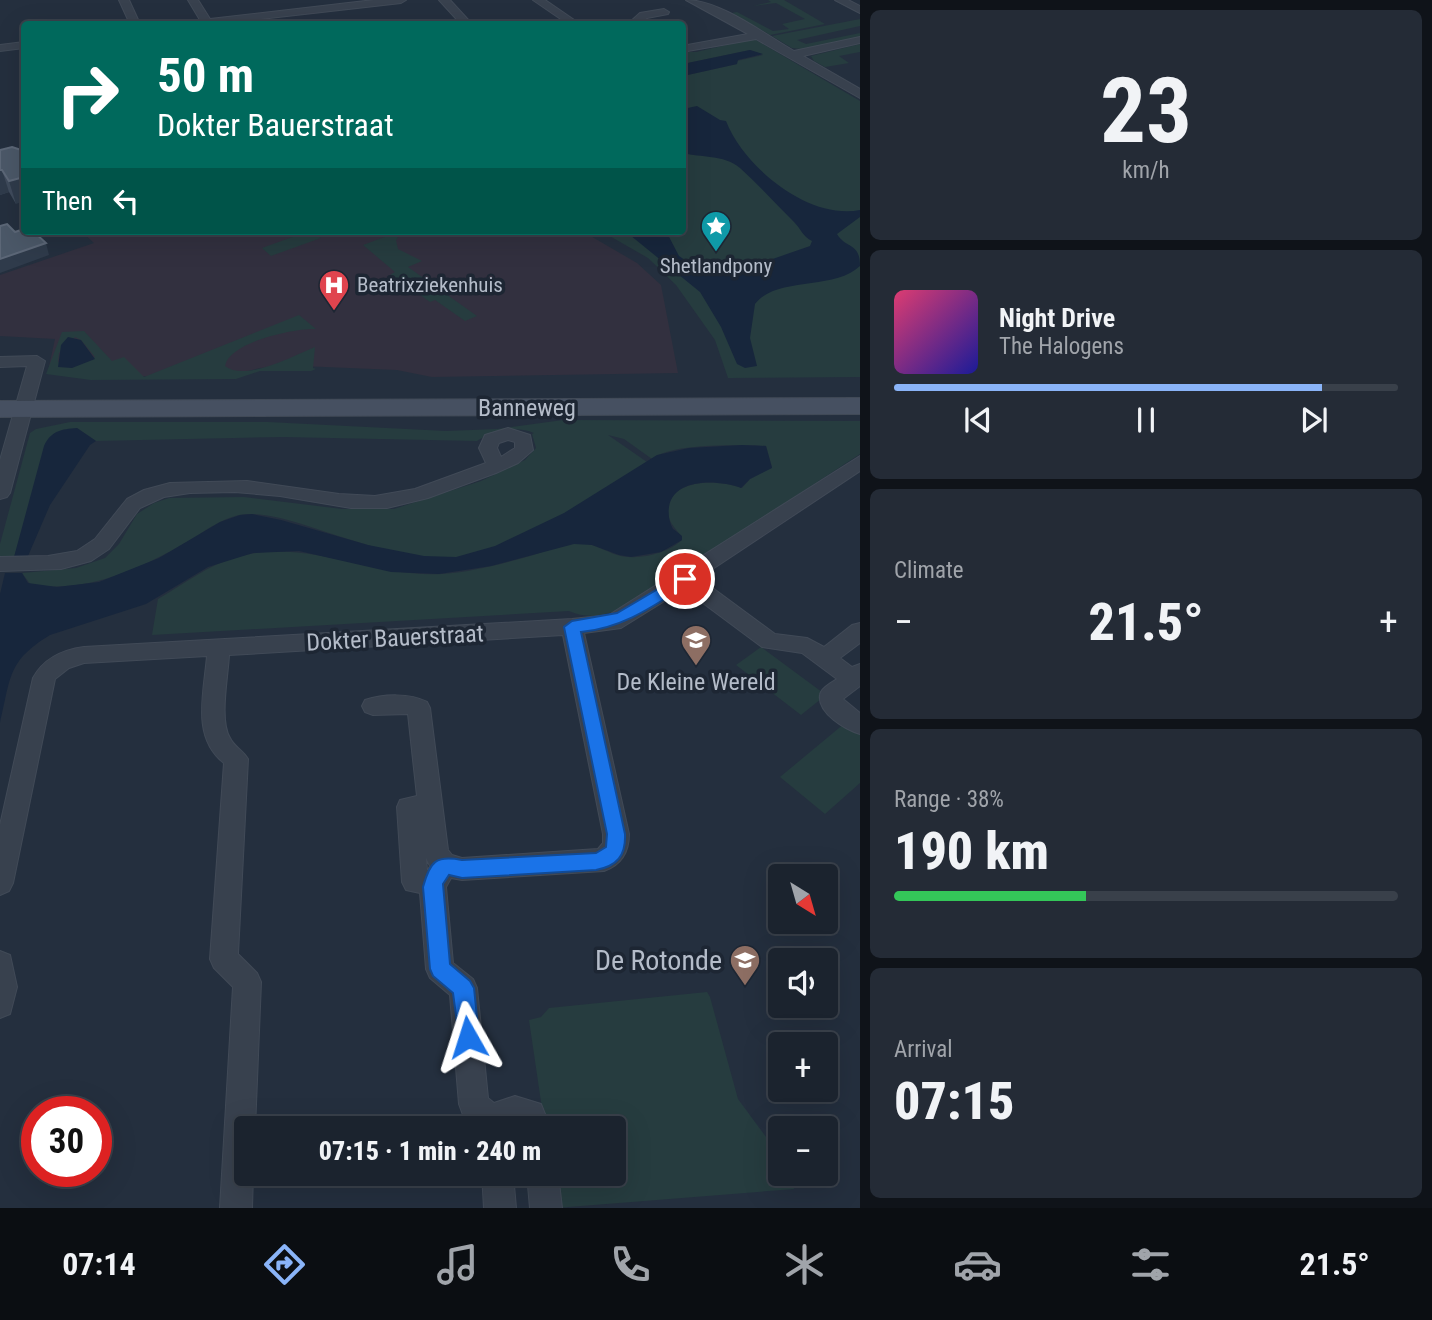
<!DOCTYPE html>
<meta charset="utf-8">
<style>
body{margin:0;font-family:"Roboto Condensed",sans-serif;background:#242b36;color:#f1f3f6;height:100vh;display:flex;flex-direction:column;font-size:26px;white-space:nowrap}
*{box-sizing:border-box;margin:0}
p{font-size:23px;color:#a0a4aa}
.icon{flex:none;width:38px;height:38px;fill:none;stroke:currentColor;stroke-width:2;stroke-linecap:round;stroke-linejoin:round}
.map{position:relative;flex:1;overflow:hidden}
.panel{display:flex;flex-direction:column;gap:10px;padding:10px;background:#0f1319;width:572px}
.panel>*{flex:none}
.banner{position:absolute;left:21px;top:21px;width:665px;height:214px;border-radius:7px;box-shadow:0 7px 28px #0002,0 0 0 2px #39404a;background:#00695c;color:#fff;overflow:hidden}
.needle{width:46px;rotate:143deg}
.tools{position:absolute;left:768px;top:864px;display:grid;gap:14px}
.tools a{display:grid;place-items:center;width:70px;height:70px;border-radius:7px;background:#1b232e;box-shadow:0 7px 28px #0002,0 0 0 2px #39404a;font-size:35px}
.speed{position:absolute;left:21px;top:1096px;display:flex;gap:14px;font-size:35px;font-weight:700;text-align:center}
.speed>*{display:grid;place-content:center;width:91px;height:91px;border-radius:50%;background:#1b232e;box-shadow:0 7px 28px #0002,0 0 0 2px #39404a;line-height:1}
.speed .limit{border:10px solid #d22;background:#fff;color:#111}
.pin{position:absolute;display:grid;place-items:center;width:60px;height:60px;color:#fff;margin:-30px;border:4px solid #fff;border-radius:50%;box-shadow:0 2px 7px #0007}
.me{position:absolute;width:77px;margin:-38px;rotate:354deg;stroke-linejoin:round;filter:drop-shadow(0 0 5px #0008)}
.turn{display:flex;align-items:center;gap:24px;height:147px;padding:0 21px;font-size:32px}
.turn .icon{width:91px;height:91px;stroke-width:2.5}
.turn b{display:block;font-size:49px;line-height:60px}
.then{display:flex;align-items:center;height:66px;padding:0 21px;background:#0003;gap:14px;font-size:26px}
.big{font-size:52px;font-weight:800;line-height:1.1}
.panel .tile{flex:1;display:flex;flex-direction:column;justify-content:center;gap:10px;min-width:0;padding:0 24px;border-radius:10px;background:#242b36}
.panel .dial{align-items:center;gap:0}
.dial b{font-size:91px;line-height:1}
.song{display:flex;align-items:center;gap:21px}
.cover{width:84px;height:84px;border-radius:10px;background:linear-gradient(135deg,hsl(340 70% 55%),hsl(240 70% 35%))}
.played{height:7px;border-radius:4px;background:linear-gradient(90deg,#8ab4f8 85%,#39404a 85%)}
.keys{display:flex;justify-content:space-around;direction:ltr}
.heat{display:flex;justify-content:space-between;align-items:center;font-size:38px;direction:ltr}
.charge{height:10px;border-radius:5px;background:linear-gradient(90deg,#34c759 38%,#39404a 0)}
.trip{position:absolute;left:234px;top:1116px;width:392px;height:70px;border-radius:7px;background:#1b232e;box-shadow:0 7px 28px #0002,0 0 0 2px #39404a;font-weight:800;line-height:70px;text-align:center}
.menu{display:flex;height:112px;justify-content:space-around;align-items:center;background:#0b0e12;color:#a0a4aa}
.menu .icon{width:49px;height:49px}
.menu .current{color:#8ab4f8}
.menu b{font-size:32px;color:#f1f3f6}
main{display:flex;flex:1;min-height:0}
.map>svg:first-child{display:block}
.medical{fill:#32303f}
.green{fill:#263c3f;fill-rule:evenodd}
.water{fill:#17263c}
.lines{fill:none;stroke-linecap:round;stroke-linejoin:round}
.street-casing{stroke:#414a57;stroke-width:2}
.secondary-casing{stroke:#414a57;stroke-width:2}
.street{fill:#38414e;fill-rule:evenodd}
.secondary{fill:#465061;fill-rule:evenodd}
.wall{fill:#3f4b5c}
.shaded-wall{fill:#2f3b4b}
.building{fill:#4b5868;stroke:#5c6777;stroke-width:2}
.route{fill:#1a73e8;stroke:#114b97;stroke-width:2}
.labels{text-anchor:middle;stroke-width:7;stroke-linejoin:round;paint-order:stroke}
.far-poi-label{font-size:21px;fill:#b4bcc9;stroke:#1d2633}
.street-label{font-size:24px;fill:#b4bcc9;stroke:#1d2633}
.poi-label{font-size:24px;fill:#b4bcc9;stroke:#1d2633}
.near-poi-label{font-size:28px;fill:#b4bcc9;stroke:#1d2633;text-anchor:end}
</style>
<main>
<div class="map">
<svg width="860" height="1208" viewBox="0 0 860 1208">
<rect width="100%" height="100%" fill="#242f3e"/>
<path class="medical" d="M81,231H582L637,263L661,285L678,373L432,377L397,370L301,366L260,368L241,373L93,378L48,371L55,339L0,336V275L94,243Z"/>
<path class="green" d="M768,0H784L825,24L770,35L732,13L737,12L773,31L789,29L782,24L805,19L776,3L753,6L771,2Z
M860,19V26L797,40L806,44L860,33V38L801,49L792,48L772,36Z
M748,40H756L860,101V377L728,378L715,340L676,285L648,258L601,231H682L683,76L737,64V61L763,55L750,50L683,64V52H696Z
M860,44V52L839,56L849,63L825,67L814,61L811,56Z
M309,231L321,238L271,256L262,248Z
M398,232L401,234L396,240L398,249L422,261L408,267L477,316L465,321L435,300L430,302L399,280L396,281L390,275L395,272L363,245Z
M299,315L316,329C295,328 229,342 225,366C245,382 293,356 315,347L313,368L316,369L311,371H260L236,379L91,380L46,374L62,332L84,331L112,361L124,357L144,377ZM75,337L81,340L95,357L58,362L59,353Z
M563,420L860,421V454L625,608C604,615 590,620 569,611L152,635L158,599C184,584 208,565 237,557C306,537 372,578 442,574C472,572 502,564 530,556C547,551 565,543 582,543C595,544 605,551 617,555C637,561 667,554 682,540C679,529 668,525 668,511C669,477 720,480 742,488L750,479L772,467L766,446C741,445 671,443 652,459L624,439L608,435L647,462C598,493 511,553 453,558C419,560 380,549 348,539C320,531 268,509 239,515C220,519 204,532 187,542C140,569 88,593 31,585L22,573L76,568L105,558L119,544L137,514L154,503L169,498L244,497L342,509H394L481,481L525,460L536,448L532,434L534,433C516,425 493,431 477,441L283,437L96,441L77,428L23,529L14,557L0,556V544L30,433L36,429L70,422H268L446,431L497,429Z
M761,647L826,695L801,715L736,665Z
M845,723L860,734V783L825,814L780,777Z
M707,992L710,997L738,1099L780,1156V1174H792L794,1189L556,1208L552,1174H614V1129H545L529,1020L541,1017L549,1008Z"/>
<path class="water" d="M750,50L763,54L738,60L737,64L683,76V64Z
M697,106L720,120L726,121C744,167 808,220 860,210V217L837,234C846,249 860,242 860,266C834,291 776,276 755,304L750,338L757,366L745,368L737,364L721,327L700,292L625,231H666L679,256L707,275L735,272L810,246L812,241C803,237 801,229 794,222C776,204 759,185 740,168C723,154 701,158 683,153V109Z
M68,337L81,340L95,359L72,368L58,367L61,345Z
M77,428L96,441L90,445L50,505L28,556L14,557L44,446C51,431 61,429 77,428Z
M742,445L766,446L772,468L750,479L741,488C720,480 674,477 669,507C668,513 669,523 673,529C676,531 679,533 682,536V540L661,552L631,557L619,555L592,545L574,544L491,566L439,574L391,572L299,551L253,553L208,567L146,604L50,635C7,661 11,678 0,723V594L5,573H22L28,583L57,587L99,582L159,558L220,522L240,515L252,514L281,520L368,545L424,556L456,557L495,546L564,513L657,455L689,448Z"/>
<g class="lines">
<g class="street-casing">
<path id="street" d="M119,0H129L140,24H130Z
M188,0H198L210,19L374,0H406L401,3L217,24H189L190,22L200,20Z
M439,0H450L472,24H461Z
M533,0H545L580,24H568Z
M686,0C720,0 764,34 794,51L860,37V43L803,56L860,89V98L756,39L682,52V46L748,34Z
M835,0H848L860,6V13Z
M664,9L669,12L668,14L647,18L638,24L630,22L640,13Z
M24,42V48L0,51V45Z
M37,356L45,361L10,493L7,497L0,499V460L27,366L0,367V357Z
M508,428L530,435L533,450L518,463L496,473L428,498L387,508H351L280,496L235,492L190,493L164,497L140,508L109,549L91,561L61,569L0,571V557L48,556L77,551L95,539L127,499L144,490L170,483L247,481L339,494L375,496L415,489L486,463L479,448L485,435ZM508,440L515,442V448L501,457L497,448L499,443Z
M860,456V471L699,578L775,634L807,638L824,647L852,625L860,623V643L840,658L852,667L860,664V686L843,699L860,713V734C846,730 817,713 820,695C821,688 831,683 837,679L802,653L762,647L684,589L621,628L584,633L629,834C629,852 621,865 604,871L462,880L451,878L446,887L453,963L473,979L477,988L488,1098L494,1103L515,1096L541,1104L551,1129H521L515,1126L508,1129H476L463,1115L459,1104L450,995L430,978L426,969L420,893L406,890L402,882L397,807L400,800L417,796L408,714L373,715L365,712L362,706L365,700C383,694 410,693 427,702L430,708L448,850L452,855L462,858L598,849L603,843V834L563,635L229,655C228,677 219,720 230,738C234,747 243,750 248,759L238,954L257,973L261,982L255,1129H247V1174H253L252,1208H220L233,987L214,968L210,959L224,763C191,737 204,693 207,656L84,663L69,668L55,679L13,883L9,891L0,895V825L33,678C44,658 62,650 84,647L572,619L609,615ZM426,858L430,866L428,870H427Z
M0,951L10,955L17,987L10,1014L0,1018Z
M482,1174H513L516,1208H484Z
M527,1174H558L562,1208H530Z"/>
</g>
<g class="secondary-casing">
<path id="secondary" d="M860,398V414L0,417V401Z"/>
</g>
<use href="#street" class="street"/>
<use href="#secondary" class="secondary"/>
</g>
<path class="wall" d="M12,147L16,204L9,192L0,195V150Z"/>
<path class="shaded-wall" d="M0,170H2L9,192L0,195Z
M24,177V201L16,204L9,181Z
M46,243L49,255L0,273V259Z"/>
<path class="building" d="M12,147L21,150L24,149V177L9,181L2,170H0V150Z
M7,224L15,232L24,229V231H33L46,243L0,259V226Z"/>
<path class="route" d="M685,573L693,579L690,583C655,605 624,628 581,632L625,834C626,856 617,866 596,870L462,878L449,875L443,884L450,964L470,981L474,988L479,1037L475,1045L468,1048L460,1045L453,993L433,976L430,969L423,887C430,861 436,855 462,860L596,853L606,847L607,834L564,627L572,621L617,613Z"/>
<defs>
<g id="sight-pin" transform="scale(1.575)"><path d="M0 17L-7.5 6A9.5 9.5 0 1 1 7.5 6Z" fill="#0f9aa8" stroke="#1d2633"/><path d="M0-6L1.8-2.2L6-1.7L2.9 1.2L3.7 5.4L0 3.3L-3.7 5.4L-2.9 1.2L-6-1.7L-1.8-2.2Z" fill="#fff"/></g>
<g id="hospital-pin" transform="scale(1.575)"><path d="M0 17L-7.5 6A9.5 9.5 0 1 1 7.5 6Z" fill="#e0444e" stroke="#1d2633"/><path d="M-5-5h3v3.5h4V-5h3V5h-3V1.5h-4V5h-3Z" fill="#fff"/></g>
<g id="school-pin" transform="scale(1.575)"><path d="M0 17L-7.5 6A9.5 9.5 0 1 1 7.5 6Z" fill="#8d6e63" stroke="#1d2633"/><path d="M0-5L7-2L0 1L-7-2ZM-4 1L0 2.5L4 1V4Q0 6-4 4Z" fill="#fff"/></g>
</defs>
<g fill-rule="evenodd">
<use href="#sight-pin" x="716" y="226"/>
<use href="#hospital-pin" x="334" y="285"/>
<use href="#school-pin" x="696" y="640"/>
<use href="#school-pin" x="745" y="960"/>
</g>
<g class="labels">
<g class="far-poi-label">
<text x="716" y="273">Shetlandpony</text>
<text x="357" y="292" text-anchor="start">Beatrixziekenhuis</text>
</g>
<g class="street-label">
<text x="527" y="416">Banneweg</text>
<text transform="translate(395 638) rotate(-3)" y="8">Dokter Bauerstraat</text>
</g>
<g class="poi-label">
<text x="696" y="690">De Kleine Wereld</text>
</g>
<g class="near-poi-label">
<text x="722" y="970">De Rotonde</text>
</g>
</g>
</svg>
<div class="tools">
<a><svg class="needle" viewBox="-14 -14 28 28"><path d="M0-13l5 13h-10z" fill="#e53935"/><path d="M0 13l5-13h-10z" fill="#a0a4aa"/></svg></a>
<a><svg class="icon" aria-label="sound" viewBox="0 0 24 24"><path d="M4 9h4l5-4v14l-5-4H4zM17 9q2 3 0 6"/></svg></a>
<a>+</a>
<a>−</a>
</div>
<div class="speed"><div class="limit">30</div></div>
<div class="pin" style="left:685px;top:579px;background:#d93025"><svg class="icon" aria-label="arrive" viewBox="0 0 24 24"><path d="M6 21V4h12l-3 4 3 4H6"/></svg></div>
<svg class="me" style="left:468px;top:1037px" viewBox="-20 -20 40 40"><path d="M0-17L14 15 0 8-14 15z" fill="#1a73e8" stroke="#fff" stroke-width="4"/></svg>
<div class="trip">07:15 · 1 min · 240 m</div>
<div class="banner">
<div class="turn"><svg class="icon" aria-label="right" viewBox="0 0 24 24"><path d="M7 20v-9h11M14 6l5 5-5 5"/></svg><div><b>50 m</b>Dokter Bauerstraat</div></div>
<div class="then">Then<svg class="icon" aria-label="left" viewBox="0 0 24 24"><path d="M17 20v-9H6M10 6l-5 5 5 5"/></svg></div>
</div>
</div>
<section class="panel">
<div class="tile dial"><b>23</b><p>km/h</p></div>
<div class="tile">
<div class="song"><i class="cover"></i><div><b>Night Drive</b><p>The Halogens</p></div></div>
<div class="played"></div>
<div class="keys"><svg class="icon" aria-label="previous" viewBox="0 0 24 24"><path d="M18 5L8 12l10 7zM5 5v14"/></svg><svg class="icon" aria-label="pause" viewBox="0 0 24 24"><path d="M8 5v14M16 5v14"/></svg><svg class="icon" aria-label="next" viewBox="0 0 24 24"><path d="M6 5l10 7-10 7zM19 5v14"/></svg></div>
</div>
<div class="tile"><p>Climate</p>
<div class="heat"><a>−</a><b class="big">21.5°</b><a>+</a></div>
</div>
<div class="tile"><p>Range · 38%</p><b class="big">190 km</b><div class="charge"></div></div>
<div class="tile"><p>Arrival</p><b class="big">07:15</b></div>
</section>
</main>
<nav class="menu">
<b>07:14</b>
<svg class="icon current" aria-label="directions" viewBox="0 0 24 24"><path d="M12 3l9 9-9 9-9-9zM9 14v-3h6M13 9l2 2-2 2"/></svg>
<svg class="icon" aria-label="music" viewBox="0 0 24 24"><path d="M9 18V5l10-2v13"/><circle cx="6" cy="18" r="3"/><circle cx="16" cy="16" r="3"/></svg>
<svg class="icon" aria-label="phone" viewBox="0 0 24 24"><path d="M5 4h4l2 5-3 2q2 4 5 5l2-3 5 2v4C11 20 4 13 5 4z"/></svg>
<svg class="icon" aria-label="climate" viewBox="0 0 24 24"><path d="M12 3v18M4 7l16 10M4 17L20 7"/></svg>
<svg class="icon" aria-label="car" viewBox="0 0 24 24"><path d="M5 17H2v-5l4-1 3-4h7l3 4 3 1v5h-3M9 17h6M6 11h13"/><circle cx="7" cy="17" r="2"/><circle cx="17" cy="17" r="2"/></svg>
<svg class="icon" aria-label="filters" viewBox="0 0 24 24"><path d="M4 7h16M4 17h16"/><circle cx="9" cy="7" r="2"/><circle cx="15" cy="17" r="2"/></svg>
<b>21.5°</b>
</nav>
